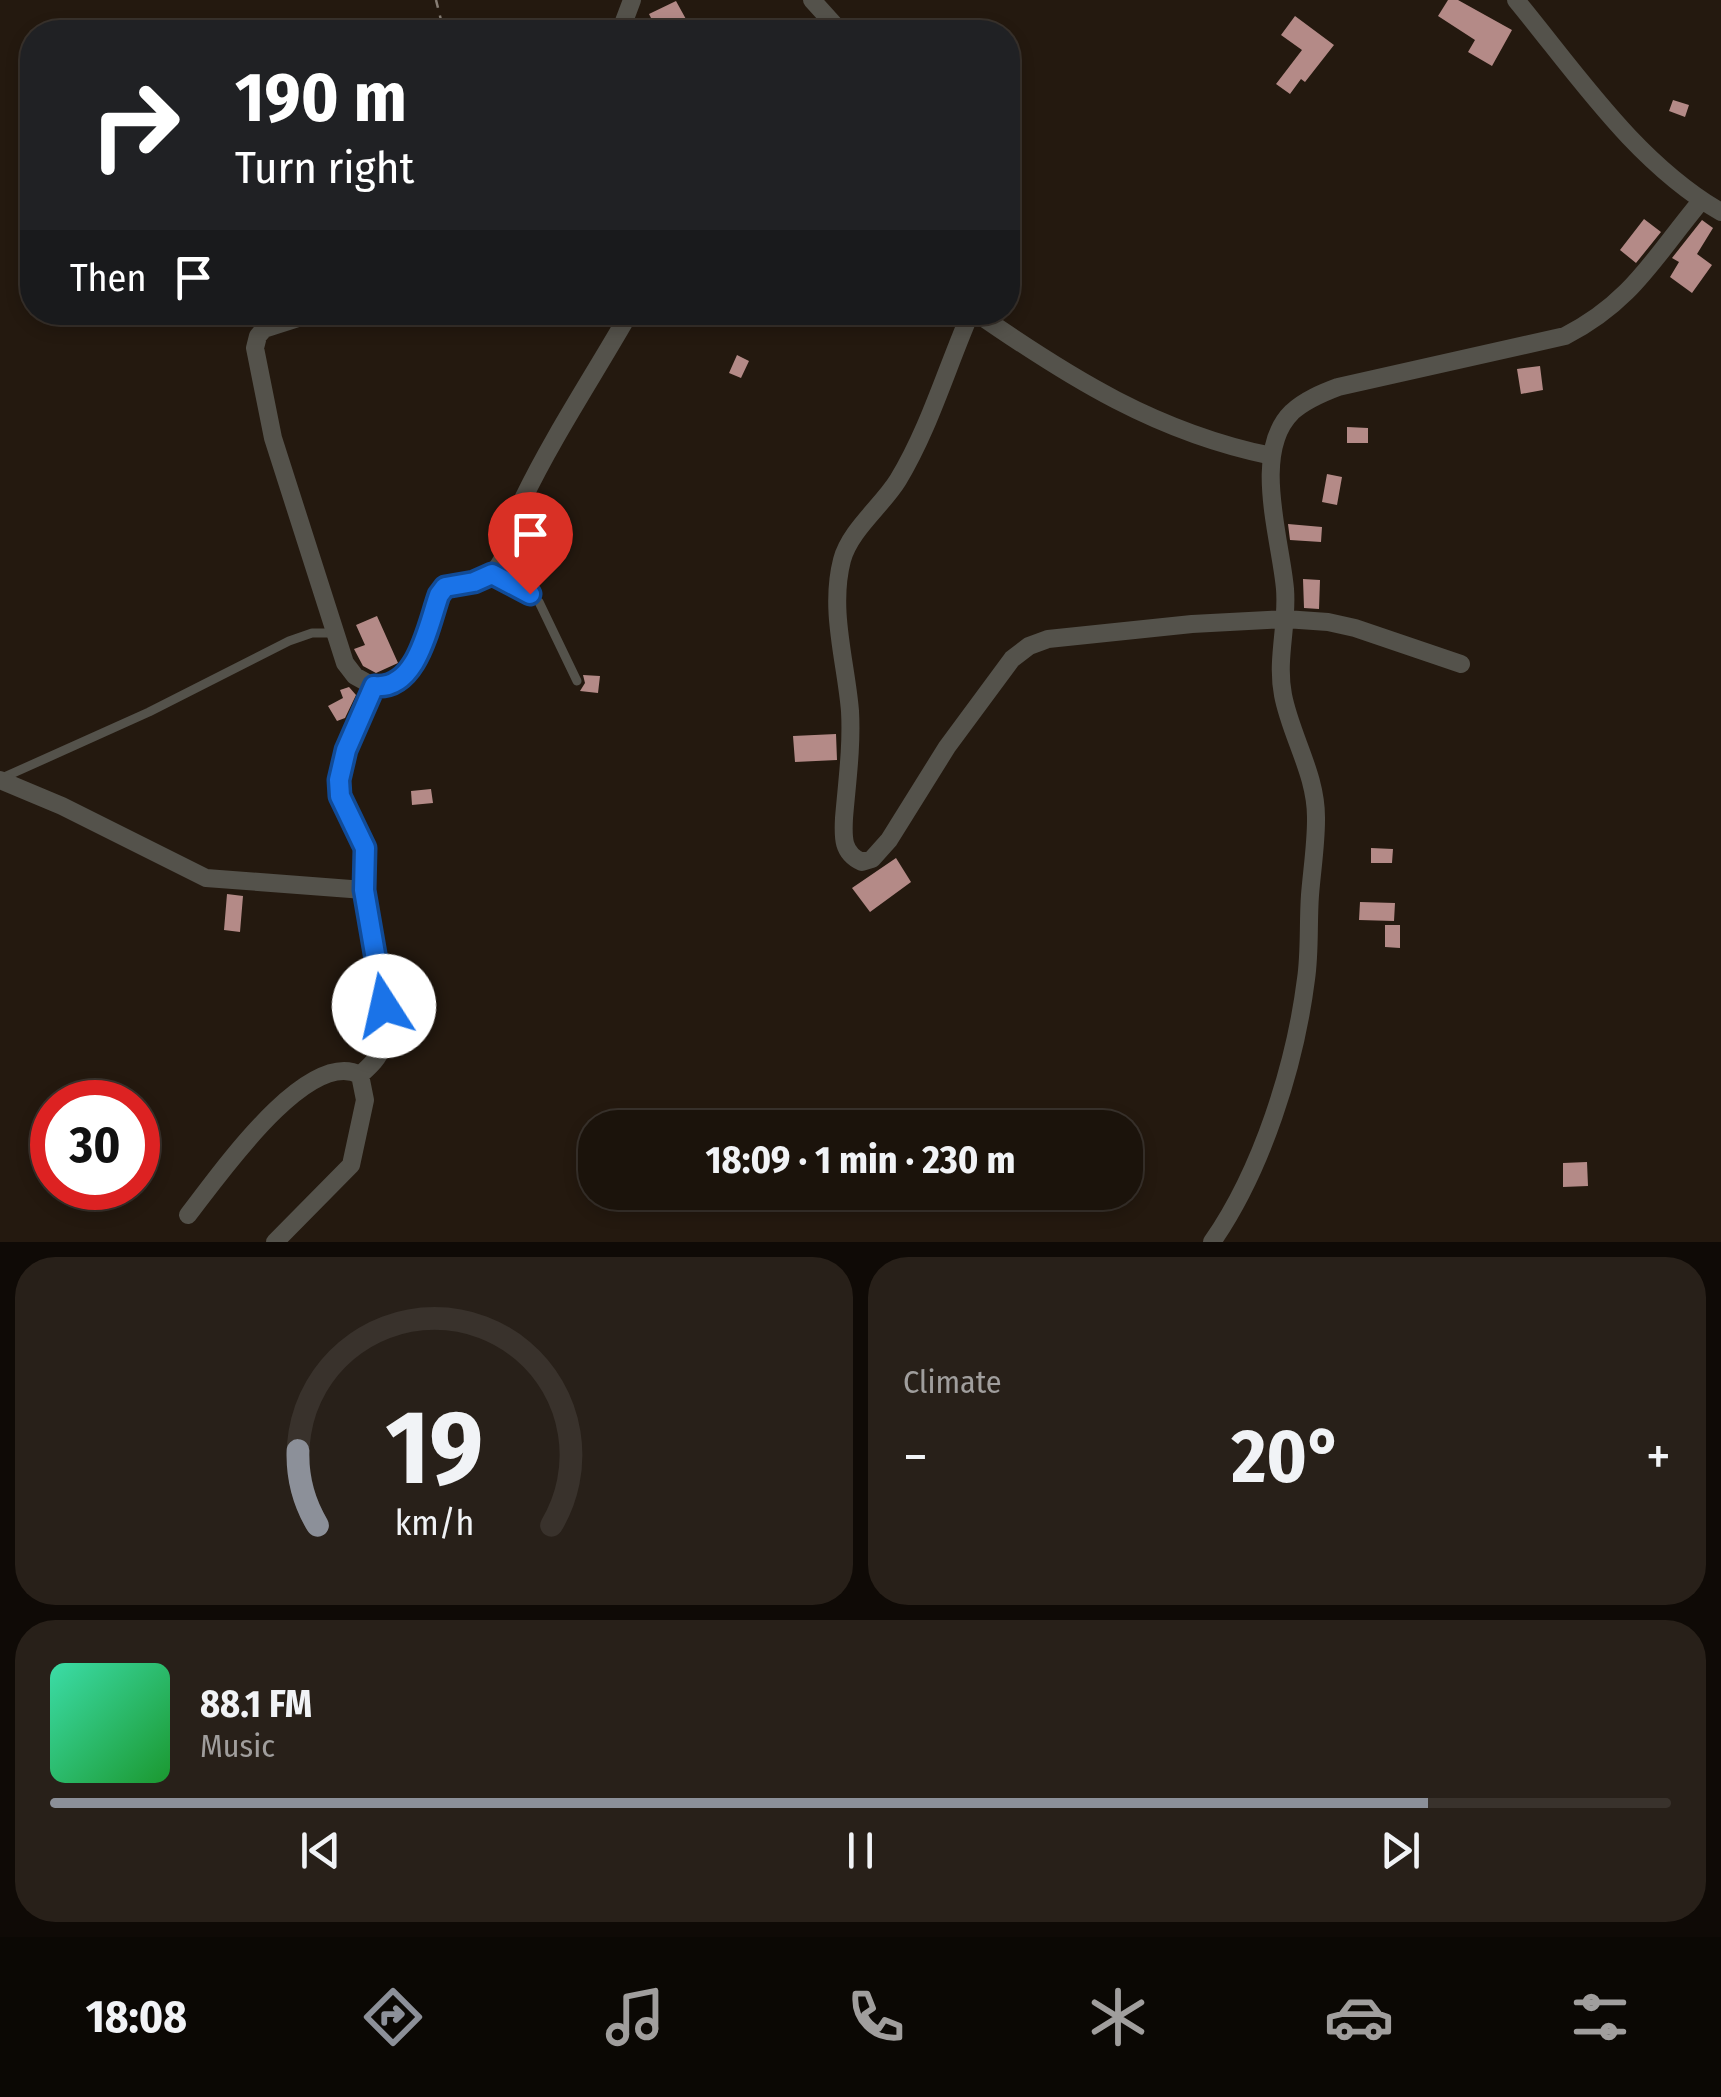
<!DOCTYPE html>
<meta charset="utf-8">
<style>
body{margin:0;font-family:"Fira Sans Condensed",sans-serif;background:#282019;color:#f1f3f6;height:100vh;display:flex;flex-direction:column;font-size:38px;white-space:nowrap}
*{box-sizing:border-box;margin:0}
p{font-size:32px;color:#a09e9d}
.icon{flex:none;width:55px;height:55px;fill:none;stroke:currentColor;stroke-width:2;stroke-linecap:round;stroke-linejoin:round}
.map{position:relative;height:1242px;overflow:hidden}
.sheet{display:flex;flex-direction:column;gap:15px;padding:15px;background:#0f0a06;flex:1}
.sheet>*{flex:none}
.hud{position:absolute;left:20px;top:20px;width:1000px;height:305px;border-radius:40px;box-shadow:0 5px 15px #0003,0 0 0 2px #39322c;background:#202124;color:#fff;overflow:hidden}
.speed{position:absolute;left:30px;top:1080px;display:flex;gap:20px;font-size:50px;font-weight:700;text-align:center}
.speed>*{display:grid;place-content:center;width:130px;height:130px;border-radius:50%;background:#1b130b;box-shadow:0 5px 15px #0003,0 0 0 2px #39322c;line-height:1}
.speed .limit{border:15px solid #d22;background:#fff;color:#111}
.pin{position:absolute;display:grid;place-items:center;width:85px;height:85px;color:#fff;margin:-102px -42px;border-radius:50% 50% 50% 0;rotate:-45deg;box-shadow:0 0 10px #0007}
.pin .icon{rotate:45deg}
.me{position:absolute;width:110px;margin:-55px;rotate:350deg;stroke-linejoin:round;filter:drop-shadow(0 0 8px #0008)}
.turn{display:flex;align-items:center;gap:35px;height:210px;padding:0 50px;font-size:45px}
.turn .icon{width:130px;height:130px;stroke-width:2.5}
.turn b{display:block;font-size:70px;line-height:85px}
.then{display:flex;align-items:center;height:95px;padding:0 50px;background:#0003;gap:20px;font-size:38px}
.big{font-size:75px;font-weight:700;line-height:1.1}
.sheet .widget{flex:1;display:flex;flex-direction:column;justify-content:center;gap:15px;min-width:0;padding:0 35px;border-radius:40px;background:#282019}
.sheet .dial{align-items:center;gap:0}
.dial svg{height:260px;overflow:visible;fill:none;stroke:#39322c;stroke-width:7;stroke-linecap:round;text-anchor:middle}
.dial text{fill:#f1f3f6;stroke:none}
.song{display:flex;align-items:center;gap:30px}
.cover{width:120px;height:120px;border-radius:15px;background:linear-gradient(135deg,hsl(160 70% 55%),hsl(130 70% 35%))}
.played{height:10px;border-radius:5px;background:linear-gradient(90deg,#8c9099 85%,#39322c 85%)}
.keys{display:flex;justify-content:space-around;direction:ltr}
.heat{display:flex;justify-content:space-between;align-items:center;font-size:55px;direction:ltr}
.sheet .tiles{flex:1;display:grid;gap:15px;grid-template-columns:1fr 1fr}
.widget:last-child{grid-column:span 2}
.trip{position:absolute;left:578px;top:1110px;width:565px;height:100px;border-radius:40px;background:#1b130b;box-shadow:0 5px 15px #0003,0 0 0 2px #39322c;font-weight:700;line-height:100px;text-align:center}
.dock{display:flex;height:160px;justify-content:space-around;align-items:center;background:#0b0804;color:#a09e9d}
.dock .icon{width:70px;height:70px}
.dock .selected{color:#8c9099}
.dock b{font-size:45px;color:#f1f3f6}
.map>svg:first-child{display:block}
.building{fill:#b48a87}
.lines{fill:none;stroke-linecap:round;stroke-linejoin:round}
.path{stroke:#877e75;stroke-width:2.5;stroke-dasharray:8 8;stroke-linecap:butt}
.lane{stroke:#54524b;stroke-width:9}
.street{stroke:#54524b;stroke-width:18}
.route-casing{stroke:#114b97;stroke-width:25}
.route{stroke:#1a73e8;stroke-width:18}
</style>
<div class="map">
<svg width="1721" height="1242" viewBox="0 0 1721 1242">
<rect width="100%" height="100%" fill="#24190f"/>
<path class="building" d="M1448,0H1458L1512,30L1492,66L1468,52L1475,40L1438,16Z
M676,1L687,21L658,32L649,14Z
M1295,16L1334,45L1305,82L1301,79L1290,94L1276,84L1302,50L1281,35Z
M1673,100L1689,105L1685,117L1669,111Z
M1644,219L1661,232L1636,263L1620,250Z
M1702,220L1713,228L1697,254L1712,265L1692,293L1670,277L1679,262L1672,258Z
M354,312H370L371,325L354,326Z
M737,355L749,361L741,378L729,373Z
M1540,366L1543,390L1521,394L1517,369Z
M1347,427L1368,428V443H1347Z
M1327,474L1342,477L1337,505L1322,502Z
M1288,524L1322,527L1321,542L1290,540Z
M1303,579L1320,580L1319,609L1304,608Z
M377,616L398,663L376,673L363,666L354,649L365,645L356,625Z
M583,675L600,676L598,693L580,691L585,683Z
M349,687L356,695L345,718L337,721L328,706L343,698L340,690Z
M836,734L837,760L795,762L793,736Z
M431,789L433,803L412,805L411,791Z
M1371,848L1393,849L1392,863H1371Z
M896,858L911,882L870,912L852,888Z
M227,894L243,896L240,932L224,930Z
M1360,902L1395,903L1394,921L1359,920Z
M1385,925H1400V948L1385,947Z
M1587,1162L1588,1186L1563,1187V1163Z"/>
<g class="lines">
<path class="path" d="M436,0L444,32"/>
<path class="lane" d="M493,574L539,602L577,681
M0,779L149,712L289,641L312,633H334"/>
<path class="street" d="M812,0L841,32
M1516,0C1577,74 1636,163 1721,212
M620,32L632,0
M317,312L264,329L258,336L255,348L273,438L345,663L355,676L373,686
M971,312C947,367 929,429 898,480C882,506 850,530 842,560C829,610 846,662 850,711C852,747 847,782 844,818C843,837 842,853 862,862L872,859L889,840L947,747L1012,659L1029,646L1048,639L1192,624L1285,619L1328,622L1355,628L1461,664
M975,312C1070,378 1158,433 1272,456
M0,780L62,806L206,878L364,890L365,847L344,809L339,780L345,750L373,686C417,692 428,626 439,595L445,587C462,582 483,583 495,570C511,552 512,521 523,499C554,435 594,375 630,312
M360,1075C370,1066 379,1058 383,1045C394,1001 371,934 364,890
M188,1215C217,1178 307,1047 360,1075
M275,1242L351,1165L365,1100L360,1075
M1212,1242C1262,1170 1295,1066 1306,979C1310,952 1308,923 1310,895C1312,870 1316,845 1316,820C1317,775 1291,737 1283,695C1276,659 1288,625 1285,589C1281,540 1251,452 1292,412C1305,400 1322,393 1338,387L1565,336C1632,302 1655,256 1701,201"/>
</g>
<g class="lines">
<g class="route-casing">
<path id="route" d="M384,1006L364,890L365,848L340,796L339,780L346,750L374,686C417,691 428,626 439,595L445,587L474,582L492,574L530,594"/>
</g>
<use href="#route" class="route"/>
</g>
</svg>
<div class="speed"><div class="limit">30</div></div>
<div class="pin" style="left:530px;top:594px;background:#d93025"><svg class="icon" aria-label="arrive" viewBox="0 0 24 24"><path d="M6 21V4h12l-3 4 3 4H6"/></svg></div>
<svg class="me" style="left:384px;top:1006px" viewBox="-20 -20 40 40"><circle r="19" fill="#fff"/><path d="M0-13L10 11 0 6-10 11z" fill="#1a73e8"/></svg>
<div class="trip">18:09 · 1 min · 230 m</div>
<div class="hud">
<div class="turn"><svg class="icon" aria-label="right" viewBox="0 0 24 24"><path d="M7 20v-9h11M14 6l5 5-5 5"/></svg><div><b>190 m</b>Turn right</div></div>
<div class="then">Then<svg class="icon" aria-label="arrive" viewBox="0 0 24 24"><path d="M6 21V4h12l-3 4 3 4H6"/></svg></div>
</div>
</div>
<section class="sheet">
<div class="tiles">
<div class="widget dial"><svg viewBox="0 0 100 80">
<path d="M14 69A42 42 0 1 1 86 69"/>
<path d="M14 69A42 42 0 0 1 8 46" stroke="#8c9099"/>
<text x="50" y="56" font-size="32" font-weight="700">19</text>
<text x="50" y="72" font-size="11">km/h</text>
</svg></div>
<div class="widget"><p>Climate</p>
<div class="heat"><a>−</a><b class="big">20°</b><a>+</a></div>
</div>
<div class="widget">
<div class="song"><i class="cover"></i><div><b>88.1 FM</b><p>Music</p></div></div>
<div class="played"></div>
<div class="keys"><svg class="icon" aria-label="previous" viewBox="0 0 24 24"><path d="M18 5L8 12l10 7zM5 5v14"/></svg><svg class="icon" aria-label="pause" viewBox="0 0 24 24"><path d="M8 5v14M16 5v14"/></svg><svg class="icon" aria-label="next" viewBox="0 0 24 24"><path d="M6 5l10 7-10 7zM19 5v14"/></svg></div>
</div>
</div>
</section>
<nav class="dock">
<b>18:08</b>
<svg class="icon selected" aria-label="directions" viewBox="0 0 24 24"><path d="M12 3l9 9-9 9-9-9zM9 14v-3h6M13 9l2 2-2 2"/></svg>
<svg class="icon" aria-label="music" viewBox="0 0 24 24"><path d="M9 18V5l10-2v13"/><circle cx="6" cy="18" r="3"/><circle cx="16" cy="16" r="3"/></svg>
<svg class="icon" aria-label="phone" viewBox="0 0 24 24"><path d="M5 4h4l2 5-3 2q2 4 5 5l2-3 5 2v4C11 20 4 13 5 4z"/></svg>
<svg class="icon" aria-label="climate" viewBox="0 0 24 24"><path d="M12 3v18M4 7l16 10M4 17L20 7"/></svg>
<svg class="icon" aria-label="car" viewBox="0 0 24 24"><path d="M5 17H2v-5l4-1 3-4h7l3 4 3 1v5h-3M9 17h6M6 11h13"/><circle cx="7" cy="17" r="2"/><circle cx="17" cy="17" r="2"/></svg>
<svg class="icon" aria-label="filters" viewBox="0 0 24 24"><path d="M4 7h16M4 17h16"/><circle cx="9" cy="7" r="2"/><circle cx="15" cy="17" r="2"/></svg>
</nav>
